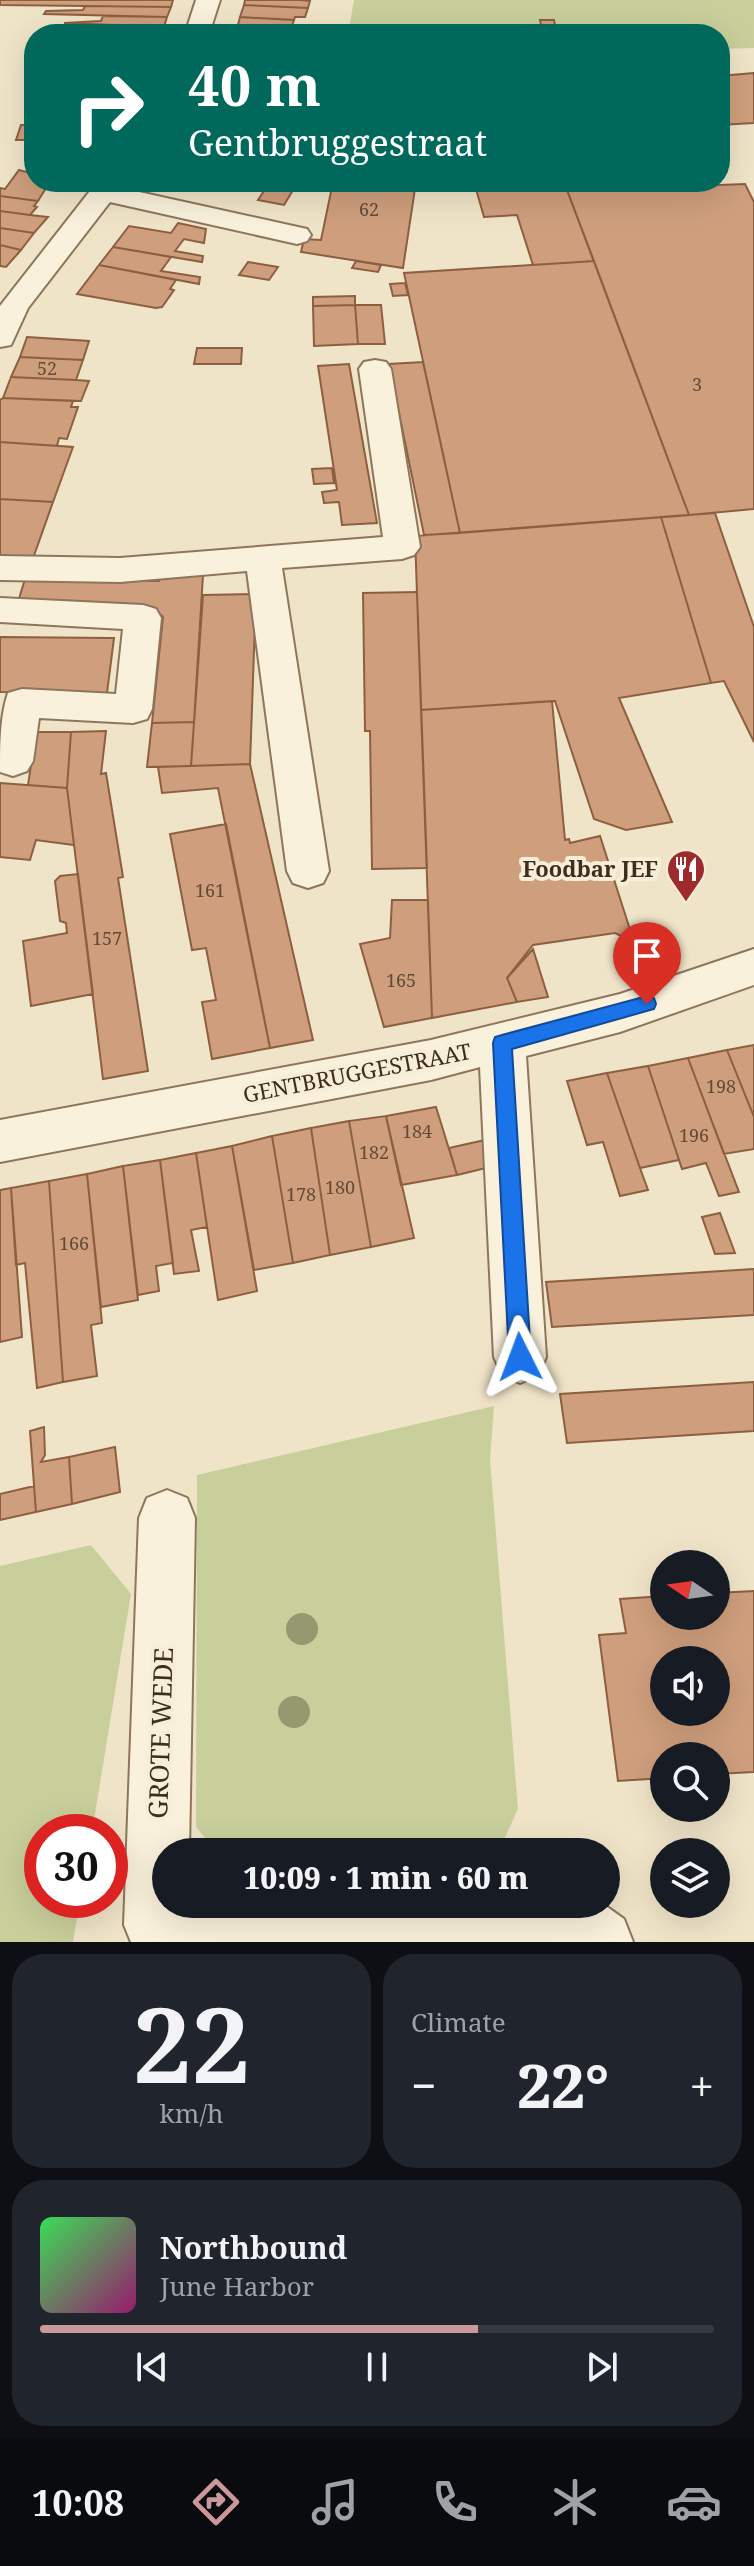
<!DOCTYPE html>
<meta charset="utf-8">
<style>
body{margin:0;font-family:"Noto Serif",serif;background:#20242c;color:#f1f3f6;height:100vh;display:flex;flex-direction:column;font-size:30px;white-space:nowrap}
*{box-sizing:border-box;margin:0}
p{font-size:26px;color:#9ea1a6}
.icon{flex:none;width:44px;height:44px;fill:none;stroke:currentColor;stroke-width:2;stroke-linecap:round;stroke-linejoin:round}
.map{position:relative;height:1942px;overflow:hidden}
.drawer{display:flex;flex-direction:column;gap:12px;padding:12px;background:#0d0f14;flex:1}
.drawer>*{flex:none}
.top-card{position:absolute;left:24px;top:24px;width:706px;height:168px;border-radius:32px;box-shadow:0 8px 32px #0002;background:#00695c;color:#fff;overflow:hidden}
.needle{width:52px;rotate:283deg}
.fabs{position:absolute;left:650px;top:1550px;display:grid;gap:16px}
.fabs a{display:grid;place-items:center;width:80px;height:80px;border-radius:50%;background:#171b24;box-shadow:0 8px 32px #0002;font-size:40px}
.speed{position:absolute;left:24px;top:1814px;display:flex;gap:16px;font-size:40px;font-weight:700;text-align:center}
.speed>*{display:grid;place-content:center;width:104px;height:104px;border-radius:50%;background:#171b24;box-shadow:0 8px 32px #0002;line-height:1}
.speed .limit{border:12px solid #d22;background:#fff;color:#111}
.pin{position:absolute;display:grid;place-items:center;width:68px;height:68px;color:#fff;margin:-82px -34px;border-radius:50% 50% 50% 0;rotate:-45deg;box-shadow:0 0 8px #0007}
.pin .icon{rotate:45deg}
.me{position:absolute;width:88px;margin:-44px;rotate:357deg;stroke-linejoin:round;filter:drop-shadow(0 0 6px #0008)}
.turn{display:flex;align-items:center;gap:28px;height:168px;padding:0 32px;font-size:36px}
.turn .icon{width:104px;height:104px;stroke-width:2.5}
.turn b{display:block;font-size:56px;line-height:68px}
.big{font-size:60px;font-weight:800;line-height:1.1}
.drawer .card{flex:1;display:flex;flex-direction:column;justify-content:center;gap:12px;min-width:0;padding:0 28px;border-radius:32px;background:#20242c}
.drawer .dial{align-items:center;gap:0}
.dial b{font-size:104px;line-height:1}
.song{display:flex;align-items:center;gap:24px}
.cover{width:96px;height:96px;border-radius:12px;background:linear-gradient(135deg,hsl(130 70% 55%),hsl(320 70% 35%))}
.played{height:8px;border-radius:4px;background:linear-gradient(90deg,#cc999b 65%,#363941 65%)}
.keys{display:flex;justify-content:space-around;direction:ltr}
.heat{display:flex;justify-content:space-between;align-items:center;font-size:44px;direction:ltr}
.drawer .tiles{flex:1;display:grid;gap:12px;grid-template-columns:1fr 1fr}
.card:last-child{grid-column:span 2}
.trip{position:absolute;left:152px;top:1838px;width:468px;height:80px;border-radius:40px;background:#171b24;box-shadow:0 8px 32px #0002;font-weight:800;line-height:80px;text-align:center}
.menu{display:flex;height:128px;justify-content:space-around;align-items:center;background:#090b0e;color:#9ea1a6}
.menu .icon{width:56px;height:56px}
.menu .on{color:#cc999b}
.menu b{font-size:36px;color:#f1f3f6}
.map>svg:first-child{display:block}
.green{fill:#c9cf9b}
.building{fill:#cf9f7d;stroke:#8d5f41;stroke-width:2;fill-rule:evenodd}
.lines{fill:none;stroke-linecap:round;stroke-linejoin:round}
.minor-casing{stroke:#8d765c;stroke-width:4}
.minor{fill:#faf1dc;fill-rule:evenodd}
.tree{fill:#96986f}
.route{fill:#1a73e8;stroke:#114b97;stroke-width:2}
.labels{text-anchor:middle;stroke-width:8;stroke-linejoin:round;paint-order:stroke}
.number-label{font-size:18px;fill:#624a37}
.poi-label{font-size:22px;font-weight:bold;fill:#3d2e20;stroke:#f7eed8;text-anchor:end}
.street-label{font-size:22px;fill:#3d2e20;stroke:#f7eed8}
.near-street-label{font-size:26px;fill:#3d2e20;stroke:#f7eed8}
</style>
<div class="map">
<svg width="754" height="1942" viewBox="0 0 754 1942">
<rect width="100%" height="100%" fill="#f0e4c8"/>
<path class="green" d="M354,0H754V48L720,49V34H348Z
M494,1406L490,1459L518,1809L503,1842L362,1852H217L196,1827L197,1475Z
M91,1545L131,1594L92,1832H42V1900H80L73,1942H0V1566Z"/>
<path class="building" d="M0,0H173L171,7L0,5Z
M245,0H300L310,1L308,8L244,5Z
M244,5L308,8L305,17H295L294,20L240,17Z
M85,6L171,7L167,17L44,14L46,11L83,10Z
M103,16L167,17L164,27L64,23L101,21Z
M240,17L294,20L290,32L237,29Z
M540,20H554L557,34H543Z
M94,25L164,27L161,34H92Z
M237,29L284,32L236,34Z
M754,73V123L720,125V76Z
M33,103L34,140H16L21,125H26Z
M19,170L34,174V182L48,185L38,201L0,196V188L5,189Z
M270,182H298L284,205L258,200Z
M333,182H416L403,268L301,252L304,239L321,240Z
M474,182H564L594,261L533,265L517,215L484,217Z
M564,182H690L693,186L745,184L754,202V509L689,515Z
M0,196L38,201L34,206L37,207L30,215L0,211Z
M0,211L30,215L48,217L34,233L0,228Z
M178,223L206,229L204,243L184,239L175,251L203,256L202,262L113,247L129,226L171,233Z
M0,228L34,233L21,250L0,245Z
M0,245L21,250L6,267L0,266Z
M113,247L171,257L161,271L200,277L199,284L99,265Z
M356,261L381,265L378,272L352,268Z
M594,261L689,515L460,533L404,273Z
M248,262L278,267L269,280L239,275Z
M99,265L176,280L170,289L174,290L162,307L156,308L77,294Z
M405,283L408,295L393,296L390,284Z
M355,296V305L313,306V297Z
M355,305L358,344L314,346L313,306Z
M355,305H381L385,344H358Z
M27,337L89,341L83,360L20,357Z
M197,348H242L241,364H194Z
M20,357L83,360L76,380L11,377Z
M423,362L460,533L424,535L389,364Z
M349,364L377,523L342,525L339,502L324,503L322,492L337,490L318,366Z
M11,377L76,380L89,381L81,401L3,398Z
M3,398L73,401L71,407H78L67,439L59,438L57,446L0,442V400Z
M0,442L73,447L53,502L0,499Z
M332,468L334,483L314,484L312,469Z
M0,499L53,502L31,564L0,562Z
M715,513L754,627V742L724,681L711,683L661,517Z
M661,517L711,683L619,698L672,822L626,830L594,819L555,701L421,710L415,536Z
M160,575H203L194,722L152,723L163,617L153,607L17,605L25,579L159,581Z
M417,592L427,868L372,869L370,731H365L363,593Z
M256,594L250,764L191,766L203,595Z
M0,637L114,638L107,693L0,692Z
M552,701L565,840L569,839L570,843L600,836L634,942L615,933L533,945L507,978L517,1002L432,1018L421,710Z
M194,722L191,766L147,767L152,723Z
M106,731L101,774L106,773L123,877L118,878L148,1071L103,1079L67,788L71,732Z
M36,732H71L67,788L28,785Z
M250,764L313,1040L270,1048L218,788L162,793L158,767Z
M0,783L67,788L74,845L36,840L30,860L0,857Z
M226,824L270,1048L212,1059L202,1002L216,1000L206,948L192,950L170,834Z
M78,874L93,994L31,1006L23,941L67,933L66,923L60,921L55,881L60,876Z
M392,900H428L432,1018L384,1027L360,944L390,938Z
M533,949L548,997L517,1002L507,978Z
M754,1045V1117L727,1050Z
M727,1050L754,1117V1149L724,1154L688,1058Z
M688,1058L711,1119L739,1192L719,1196L706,1163L682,1169L648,1066Z
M648,1066L679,1160L640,1168L607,1073Z
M607,1073L640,1168L648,1190L620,1196L603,1142L587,1145L567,1081Z
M436,1107L457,1175L401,1185L386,1116Z
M386,1116L414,1238L371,1247L349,1121Z
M349,1121L371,1247L330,1255L311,1128Z
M311,1128L330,1255L293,1263L272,1136Z
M272,1136L293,1263L254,1270L232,1146Z
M485,1140L494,1166L457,1175L449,1148Z
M232,1146L257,1291L218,1300L196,1153Z
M196,1153L207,1227L191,1230L199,1271L174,1274L160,1160Z
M160,1160L173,1263L156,1266L159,1291L138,1295L123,1166Z
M123,1166L138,1300L101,1307L87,1174Z
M87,1174L102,1323L91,1325L97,1376L63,1382L49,1181Z
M49,1181L63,1382L37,1388L25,1263L16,1265L11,1188Z
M11,1188L22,1337L0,1342V1190Z
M720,1213L735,1253L715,1254L702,1217Z
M754,1269V1315L552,1327L546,1282Z
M754,1382V1431L567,1443L560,1394Z
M44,1427L45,1455L41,1462L69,1457L72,1504L36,1512L30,1431Z
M115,1447L120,1492L72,1504L69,1457Z
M34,1486L36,1512L0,1520V1494Z
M754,1591V1772L716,1774V1756H664V1778L618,1781L599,1635L626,1633L620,1599L664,1596V1616H716V1593ZM664,1660H716V1712H664Z"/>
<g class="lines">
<g class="minor-casing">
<path id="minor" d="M196,0H220L209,34H185Z
M97,182H125L121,188L307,229L311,235L307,241L297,244L110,202L28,308L11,345L0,347V306Z
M375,360L386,362L391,369L420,547L414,555L402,559L282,568L329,871L323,883L308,888L293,883L287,871L247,571L120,582L0,580V556L120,558L383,537L359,369L364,362Z
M0,598L143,605L156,609L161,618L152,709L147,719L133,723L39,718L33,761L27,771L13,776L0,772C0,746 0,716 8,693L22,689L116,694L123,629L0,622Z
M754,949V985L620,1032L526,1056L546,1357L538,1375L520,1383L502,1375L494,1357L480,1067L431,1080L0,1162V1120L431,1040L620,994Z
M167,1490L187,1498L195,1518L189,1852H166V1904H603L624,1919L633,1942H131L124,1925L139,1518L147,1498Z"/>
</g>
<use href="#minor" class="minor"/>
</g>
<g class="tree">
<circle cx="302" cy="1629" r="16"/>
<circle cx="294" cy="1712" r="16"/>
</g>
<path class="route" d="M647,996L654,998L656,1004L654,1009L512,1049L531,1357L528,1365L520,1368L512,1365L509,1357L493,1043L495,1037L502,1035Z"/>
<defs>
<g id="restaurant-pin" transform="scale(2)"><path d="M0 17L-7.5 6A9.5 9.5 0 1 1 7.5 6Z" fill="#9e2a2b" stroke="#f7eed8"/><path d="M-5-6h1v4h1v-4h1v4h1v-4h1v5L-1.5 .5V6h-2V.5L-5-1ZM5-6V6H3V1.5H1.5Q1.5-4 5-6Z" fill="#fff"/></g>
</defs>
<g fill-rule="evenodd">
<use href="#restaurant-pin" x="686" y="869"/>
</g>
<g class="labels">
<g class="number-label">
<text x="369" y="216">62</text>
<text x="47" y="375">52</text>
<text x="697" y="391">3</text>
<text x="210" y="897">161</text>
<text x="107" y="945">157</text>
<text x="401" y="987">165</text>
<text x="721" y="1093">198</text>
<text x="417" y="1138">184</text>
<text x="694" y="1142">196</text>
<text x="374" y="1159">182</text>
<text x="340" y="1194">180</text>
<text x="301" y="1201">178</text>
<text x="74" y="1250">166</text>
</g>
<g class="poi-label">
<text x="658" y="877">Foodbar JEF</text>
</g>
<g class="street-label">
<text transform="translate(357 1073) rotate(-11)" y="8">GENTBRUGGESTRAAT</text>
</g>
<g class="near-street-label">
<text transform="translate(161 1733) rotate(-88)" y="9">GROTE WEDE</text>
</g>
</g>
</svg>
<div class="fabs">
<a><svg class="needle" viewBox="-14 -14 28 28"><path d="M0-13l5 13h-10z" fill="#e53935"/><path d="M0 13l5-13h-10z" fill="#9ea1a6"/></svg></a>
<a><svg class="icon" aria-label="sound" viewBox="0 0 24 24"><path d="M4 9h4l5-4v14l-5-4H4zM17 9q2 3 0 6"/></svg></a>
<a><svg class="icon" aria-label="search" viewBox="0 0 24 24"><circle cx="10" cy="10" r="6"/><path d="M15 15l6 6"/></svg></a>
<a><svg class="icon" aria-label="layers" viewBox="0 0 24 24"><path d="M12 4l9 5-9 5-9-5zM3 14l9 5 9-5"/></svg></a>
</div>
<div class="speed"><div class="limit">30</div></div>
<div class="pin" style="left:647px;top:1004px;background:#d93025"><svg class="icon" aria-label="arrive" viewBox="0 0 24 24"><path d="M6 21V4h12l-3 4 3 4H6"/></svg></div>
<svg class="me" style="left:520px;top:1357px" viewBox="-20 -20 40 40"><path d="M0-17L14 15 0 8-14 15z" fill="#1a73e8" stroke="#fff" stroke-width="4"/></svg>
<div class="trip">10:09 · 1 min · 60 m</div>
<div class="top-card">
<div class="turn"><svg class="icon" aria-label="right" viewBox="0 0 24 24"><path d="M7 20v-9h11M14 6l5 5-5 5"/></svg><div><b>40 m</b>Gentbruggestraat</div></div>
</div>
</div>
<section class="drawer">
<div class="tiles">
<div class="card dial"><b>22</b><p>km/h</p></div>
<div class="card"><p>Climate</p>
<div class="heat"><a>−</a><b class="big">22°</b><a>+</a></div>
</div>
<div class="card">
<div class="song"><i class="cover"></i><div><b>Northbound</b><p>June Harbor</p></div></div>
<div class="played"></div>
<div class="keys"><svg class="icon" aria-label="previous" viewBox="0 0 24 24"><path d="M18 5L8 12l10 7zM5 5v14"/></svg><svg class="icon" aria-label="pause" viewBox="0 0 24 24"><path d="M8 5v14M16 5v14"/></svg><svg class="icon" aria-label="next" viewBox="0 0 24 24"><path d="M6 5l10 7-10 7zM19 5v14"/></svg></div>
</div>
</div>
</section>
<nav class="menu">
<b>10:08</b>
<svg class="icon on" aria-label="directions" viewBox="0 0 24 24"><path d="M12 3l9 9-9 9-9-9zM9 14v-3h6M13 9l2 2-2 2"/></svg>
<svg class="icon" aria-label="music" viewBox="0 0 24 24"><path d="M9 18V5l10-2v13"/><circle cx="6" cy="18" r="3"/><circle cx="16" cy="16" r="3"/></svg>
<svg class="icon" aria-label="phone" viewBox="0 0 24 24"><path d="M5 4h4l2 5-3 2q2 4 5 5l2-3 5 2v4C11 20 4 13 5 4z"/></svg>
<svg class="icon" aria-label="climate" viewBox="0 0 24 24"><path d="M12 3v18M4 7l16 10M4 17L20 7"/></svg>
<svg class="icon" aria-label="car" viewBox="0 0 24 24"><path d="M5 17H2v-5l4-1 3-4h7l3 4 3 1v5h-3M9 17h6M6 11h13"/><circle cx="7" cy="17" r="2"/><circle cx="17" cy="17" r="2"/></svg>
</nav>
